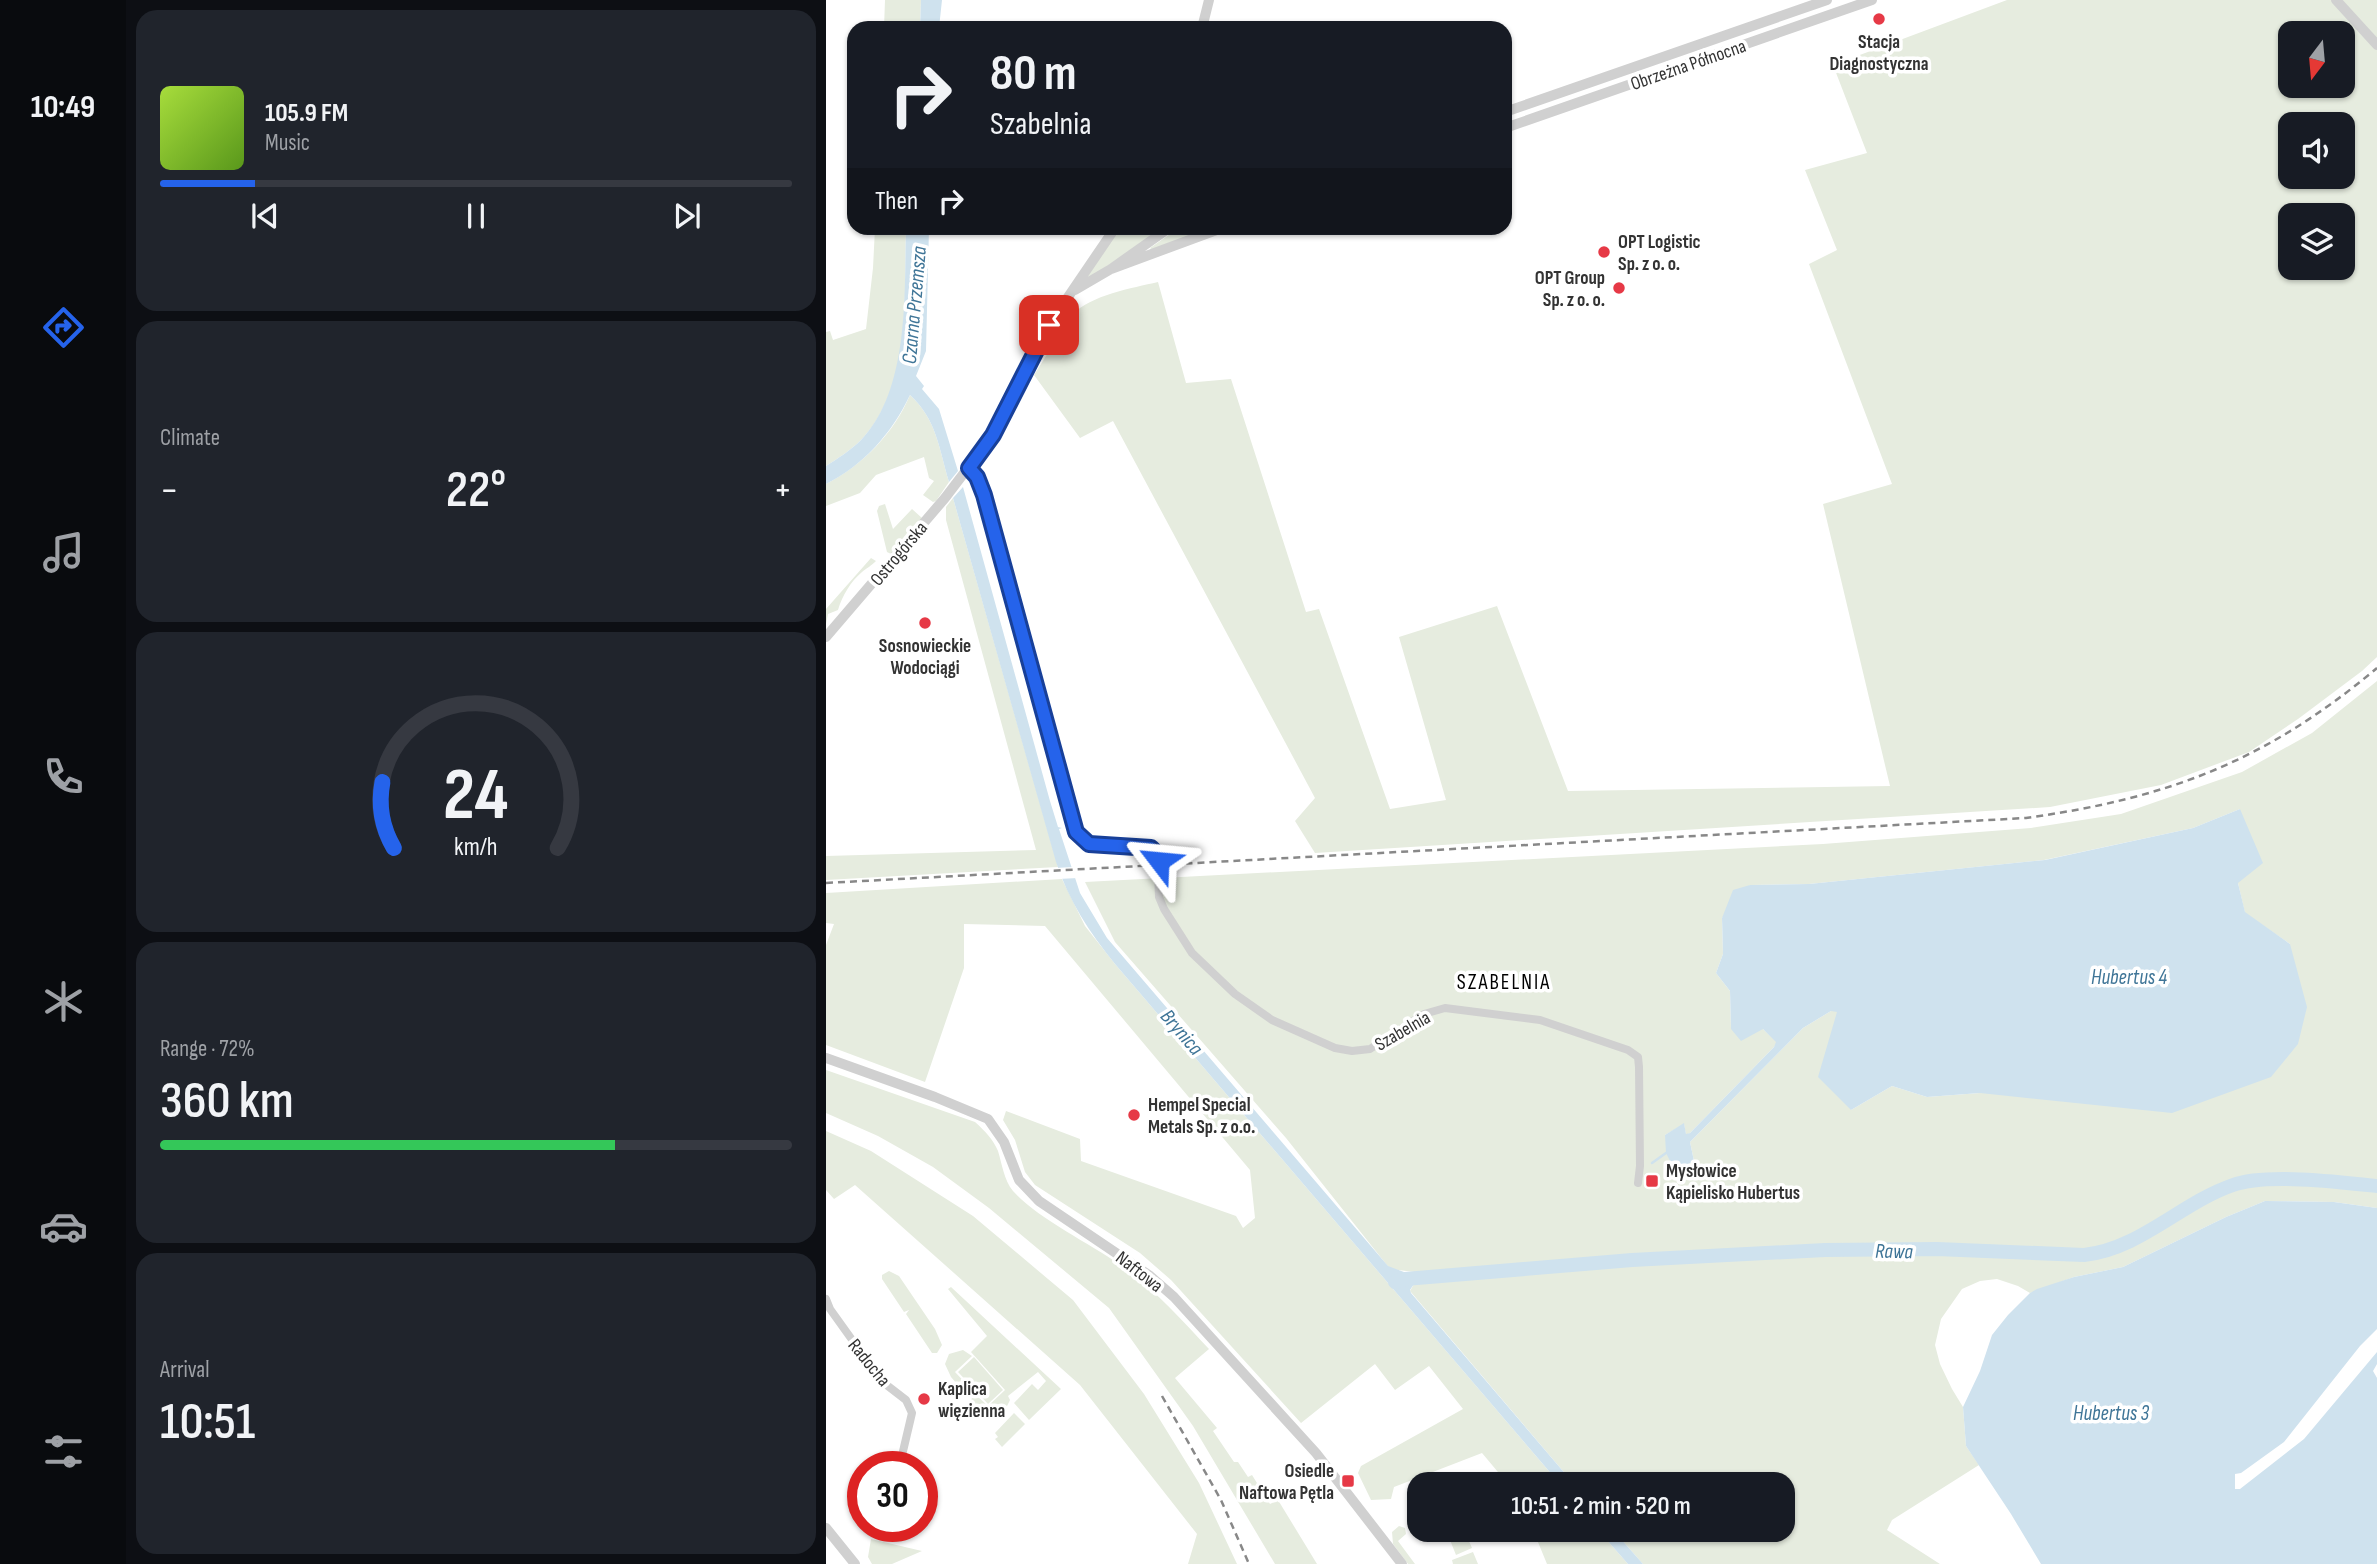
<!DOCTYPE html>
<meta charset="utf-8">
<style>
body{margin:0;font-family:"Sofia Sans Condensed",sans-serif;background:#20242c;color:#f1f3f6;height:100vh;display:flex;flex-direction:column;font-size:26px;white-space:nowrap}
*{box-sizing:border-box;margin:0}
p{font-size:23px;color:#9ea1a6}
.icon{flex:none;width:38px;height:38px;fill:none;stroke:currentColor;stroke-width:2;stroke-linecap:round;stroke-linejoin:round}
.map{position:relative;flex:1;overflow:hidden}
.panel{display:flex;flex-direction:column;gap:10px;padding:10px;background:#0d0f14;width:700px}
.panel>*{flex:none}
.top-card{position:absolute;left:21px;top:21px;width:665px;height:214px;border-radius:21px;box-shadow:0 2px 5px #0004;background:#171b24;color:#f1f3f6;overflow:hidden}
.needle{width:46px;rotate:196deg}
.tools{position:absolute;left:1452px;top:21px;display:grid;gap:14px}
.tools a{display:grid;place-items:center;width:77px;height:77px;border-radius:14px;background:#171b24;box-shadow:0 2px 5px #0004;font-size:35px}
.speed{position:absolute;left:21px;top:1451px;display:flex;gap:14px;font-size:35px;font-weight:700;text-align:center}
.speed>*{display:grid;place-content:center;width:91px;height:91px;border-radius:50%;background:#171b24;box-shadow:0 2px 5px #0004;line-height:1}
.speed .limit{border:10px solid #d22;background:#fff;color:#111}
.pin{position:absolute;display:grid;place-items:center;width:60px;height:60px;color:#fff;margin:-30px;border-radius:14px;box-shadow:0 4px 10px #0006}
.me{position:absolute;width:77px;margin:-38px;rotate:299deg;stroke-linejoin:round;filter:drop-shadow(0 0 5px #0008)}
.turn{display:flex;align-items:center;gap:24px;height:147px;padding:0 28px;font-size:32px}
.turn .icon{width:91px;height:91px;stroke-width:2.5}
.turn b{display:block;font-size:49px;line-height:60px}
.then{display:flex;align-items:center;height:66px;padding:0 28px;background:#0003;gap:14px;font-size:26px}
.big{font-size:52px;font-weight:600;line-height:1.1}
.panel .card{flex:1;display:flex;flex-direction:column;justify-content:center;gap:10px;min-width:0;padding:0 24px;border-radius:21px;background:#20242c}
.panel .dial{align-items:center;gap:0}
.dial svg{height:182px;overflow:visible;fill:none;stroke:#363941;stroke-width:7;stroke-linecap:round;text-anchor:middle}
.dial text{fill:#f1f3f6;stroke:none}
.song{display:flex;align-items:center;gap:21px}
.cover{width:84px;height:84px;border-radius:10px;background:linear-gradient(135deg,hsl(80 70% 55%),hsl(90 70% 35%))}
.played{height:7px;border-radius:4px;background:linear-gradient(90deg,#2563eb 15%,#363941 15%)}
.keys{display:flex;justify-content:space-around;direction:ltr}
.heat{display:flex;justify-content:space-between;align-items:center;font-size:38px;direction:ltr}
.charge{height:10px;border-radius:5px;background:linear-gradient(90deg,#34c759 72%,#363941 0)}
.trip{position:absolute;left:581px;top:1472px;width:388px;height:70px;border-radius:21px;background:#171b24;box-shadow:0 2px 5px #0004;font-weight:600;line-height:70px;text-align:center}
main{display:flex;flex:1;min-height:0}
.dock{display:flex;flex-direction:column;width:126px;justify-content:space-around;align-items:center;background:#090b0e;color:#9ea1a6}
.dock .icon{width:49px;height:49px}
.dock .current{color:#2563eb}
.dock b{font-size:32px;color:#f1f3f6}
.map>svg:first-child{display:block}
.green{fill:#e6ecdf;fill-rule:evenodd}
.water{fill:#cfe2ee}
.pier{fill:#fff}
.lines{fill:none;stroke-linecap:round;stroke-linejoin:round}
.stream{stroke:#cfe2ee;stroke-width:2.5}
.river{stroke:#cfe2ee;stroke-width:14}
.minor{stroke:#d0d0d0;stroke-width:8}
.tertiary{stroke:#d0d0d0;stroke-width:10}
.rail{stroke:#888;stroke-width:2.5;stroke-dasharray:7 5;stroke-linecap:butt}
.route-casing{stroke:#184099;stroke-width:18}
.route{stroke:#2563eb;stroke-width:12}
.poi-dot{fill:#e63946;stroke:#fff;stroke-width:2.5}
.labels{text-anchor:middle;stroke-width:7;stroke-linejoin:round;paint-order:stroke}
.poi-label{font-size:19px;font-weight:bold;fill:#333;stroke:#fff;text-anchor:start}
.street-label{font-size:19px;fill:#333;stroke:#fff}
.water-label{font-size:21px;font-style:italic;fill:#3f7597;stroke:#fff}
.neighbourhood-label{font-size:21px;letter-spacing:2px;fill:#000;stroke:#fff}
</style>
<main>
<nav class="dock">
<b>10:49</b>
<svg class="icon current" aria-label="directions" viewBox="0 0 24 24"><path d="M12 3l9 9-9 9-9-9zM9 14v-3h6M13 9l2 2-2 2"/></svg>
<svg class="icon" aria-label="music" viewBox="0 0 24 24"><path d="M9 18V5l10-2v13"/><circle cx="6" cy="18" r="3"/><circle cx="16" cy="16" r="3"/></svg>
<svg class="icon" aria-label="phone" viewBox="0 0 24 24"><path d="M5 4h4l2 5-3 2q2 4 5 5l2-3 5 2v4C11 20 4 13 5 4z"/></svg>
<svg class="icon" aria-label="climate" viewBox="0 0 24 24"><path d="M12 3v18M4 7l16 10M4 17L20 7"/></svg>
<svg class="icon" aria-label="car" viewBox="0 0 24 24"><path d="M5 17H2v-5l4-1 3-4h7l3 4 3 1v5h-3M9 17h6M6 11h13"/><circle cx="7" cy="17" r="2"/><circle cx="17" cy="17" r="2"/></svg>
<svg class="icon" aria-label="filters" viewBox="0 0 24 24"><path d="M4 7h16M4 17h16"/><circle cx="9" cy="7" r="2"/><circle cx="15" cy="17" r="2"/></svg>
</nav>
<section class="panel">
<div class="card">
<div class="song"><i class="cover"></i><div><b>105.9 FM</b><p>Music</p></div></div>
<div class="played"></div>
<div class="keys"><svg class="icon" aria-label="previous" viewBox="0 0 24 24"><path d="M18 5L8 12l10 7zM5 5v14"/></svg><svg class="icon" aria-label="pause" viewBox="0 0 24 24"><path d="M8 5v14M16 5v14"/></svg><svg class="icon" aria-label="next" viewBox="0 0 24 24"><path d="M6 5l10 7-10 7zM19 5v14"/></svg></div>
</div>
<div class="card"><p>Climate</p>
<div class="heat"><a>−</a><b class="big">22°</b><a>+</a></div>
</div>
<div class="card dial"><svg viewBox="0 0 100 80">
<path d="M14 69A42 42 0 1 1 86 69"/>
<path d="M14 69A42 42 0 0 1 9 40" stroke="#2563eb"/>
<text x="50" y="56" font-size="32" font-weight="700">24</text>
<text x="50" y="72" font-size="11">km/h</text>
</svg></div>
<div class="card"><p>Range · 72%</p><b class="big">360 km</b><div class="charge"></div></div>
<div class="card"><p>Arrival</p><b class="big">10:51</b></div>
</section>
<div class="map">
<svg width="1551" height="1564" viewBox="0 0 1551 1564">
<rect width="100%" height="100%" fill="#fff"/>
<path class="green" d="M59,0H95L94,28H58Z
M1181,0H1551V657L1536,671L1472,719L1423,752L1335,785L1224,807L489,853L469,821L489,798L287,421L254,438L208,375L246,315C265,295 306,288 332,282L360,383L405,379L480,612L493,609L564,809L620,800L573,637L671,606L742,791L1064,786L997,504L1066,484L983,264L1011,250L979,170L1041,153L1007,65ZM1465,33H1517V86H1465ZM1465,124H1517V177H1465ZM1465,215H1517V268H1465Z
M49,228H80C78,294 86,388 35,440C25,450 11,459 0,466V332L4,331L7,340L40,329L47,268Z
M293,228H330L335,230L262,279L260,278Z
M350,230H377L326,250L324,248Z
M84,395C111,420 113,449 123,482L110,501L107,502L97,495L108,481L103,478L98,457L50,475L34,493L0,506V484C37,465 68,433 84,395Z
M127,498L232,867L0,880V856L210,850L120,520V507Z
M59,504L67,529L86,509L96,518L65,554L61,552L51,511L53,506Z
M45,558L50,561C45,566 41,568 36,572C25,581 16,596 12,610L2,614L0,624V609Z
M1551,681V1183C1510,1179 1440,1171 1402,1184C1352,1210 1305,1249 1247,1253L1058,1245L796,1259L605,1274L564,1269L460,1138L289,942L259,882L997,844L1205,828L1295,814L1416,772L1486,733ZM1414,809L1412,883L1419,913L1464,944L1154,1093L1101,1097L1066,1086L1025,1110L1011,1011H1005L977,1028L864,1142L868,1161L839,1135L858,1124L860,1135L864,1133L948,1047L951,1042L937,1029H905L904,991L890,973L897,954L896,918L924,885L983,884L1218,860L1367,828Z
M236,879L259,926L289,964L734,1484H682L656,1453L568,1487L565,1499L545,1500L532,1473L535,1466L637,1409L603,1366L569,1390L549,1364L475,1423L345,1280L314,1253L209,1185L199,1172L189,1140L177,1120L180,1111L254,1139L255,1161L410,1216L417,1228L429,1218L424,1170L219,926L138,924V968L99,1082L0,1045V945L8,924L0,923V893Z
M0,1070L149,1122C159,1131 167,1139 172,1151C176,1164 178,1180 187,1191C211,1218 263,1243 293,1264C327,1288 355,1319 383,1349L349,1378L391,1428L387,1431L408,1462H412L422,1477L426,1475L444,1504L452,1500L491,1564H449L367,1426L283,1308L163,1208L107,1167L52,1136L0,1113Z
M0,1131L45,1151L147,1216L247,1300L318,1394L373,1483L411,1564H362L371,1534L254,1385L29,1185L8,1199L0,1190Z
M1441,1181L1551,1188V1208L1508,1202L1439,1201L1400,1217L1297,1267L1248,1277L1204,1293L1192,1286L1171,1279L1154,1281L1136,1289L1115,1319L1109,1345L1114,1364L1126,1389L1137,1407L1140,1446L1153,1465L1066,1520L1061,1530L1114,1564H817L787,1530H957V1484H748L584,1291L588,1284L606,1279C720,1269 835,1260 950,1255C983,1253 1017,1250 1051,1250C1095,1250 1139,1252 1183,1254C1211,1256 1240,1260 1268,1256C1332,1247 1375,1187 1441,1181Z
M63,1271L73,1276L109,1329L116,1345L111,1353H106L80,1314L83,1310L78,1312L56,1279V1275Z
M125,1287L235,1389L203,1420L188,1403L206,1384L212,1390L220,1381L212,1372L182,1396L184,1400L181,1406L168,1418L159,1416L145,1399L150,1395L162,1406L179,1390L145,1352L161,1336L122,1289Z
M137,1350L146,1356L129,1372L148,1392L142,1397L125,1377L119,1364L123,1354Z
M148,1357L177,1390L162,1404L132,1372Z
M188,1413L199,1424L176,1447L169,1439L172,1437L169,1433Z
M573,1526L579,1528L580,1534L572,1541L589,1564H582L567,1544L566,1532Z
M620,1530H638L646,1548L630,1555Z
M707,1530H772L802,1564H721Z
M45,1539L96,1551L66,1564H46L42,1557Z
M647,1552L652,1564H627L626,1560Z"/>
<path class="water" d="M95,0H116L113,28H94Z
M80,228H103L100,351L90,376L98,386L96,389L113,409L132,471L123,482C113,449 111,420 84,395C66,433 38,465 0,484V466C11,459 25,450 35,440C84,389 78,293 80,228Z
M137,487L224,801L232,827L236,828L233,829L254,893L281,938L562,1266L578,1272L575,1280L588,1284L584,1290L585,1293L748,1484H734L289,964C263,932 243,901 230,862L127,498Z
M1414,809L1437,863L1412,883L1419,912L1464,944L1481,1007L1472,1044L1445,1077L1346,1113L1154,1093L1101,1097L1066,1086L1025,1110L992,1077L1011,1012L1005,1011L977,1028L864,1142L868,1161L849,1171L840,1153L839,1135L858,1123L860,1134L864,1133L948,1047L950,1042L937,1029L915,1041L905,1029L904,991L890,973L897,954L896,918L907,890L924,885L983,884L1219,860L1367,828Z
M1439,1201L1508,1202L1551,1208V1329L1534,1346L1458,1442L1415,1473L1409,1474V1489H1414L1478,1439L1551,1352V1364L1547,1371L1551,1378V1564H1215L1185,1514L1140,1446L1137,1407L1154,1371L1166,1335L1182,1315L1204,1293L1211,1289L1248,1277L1297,1267L1400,1217Z
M772,1530H787L817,1564H802Z"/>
<path class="pier" d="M248,867L252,878L232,879L229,868Z"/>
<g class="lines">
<path class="stream" d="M826,1163L840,1153
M784,1258L785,1262"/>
<path class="river" d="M569,1282L579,1279L806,1260L999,1250L1111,1249L1258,1255C1314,1249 1355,1203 1407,1185C1439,1173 1515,1182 1551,1186"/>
<path class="minor" d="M143,468L151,477L158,495L250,832L263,844L325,848L330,853L333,861
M332,874L333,897L338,909L366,953L409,994L446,1020L509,1048L526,1051L544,1049L598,1014L619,1008L714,1020L802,1050L812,1057L813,1067L814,1166L812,1183
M0,1299L4,1309L47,1369L58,1383L80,1400L86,1413L74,1464"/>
<path class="tertiary" d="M1510,0L1551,45
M376,28L383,0
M679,112L1001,0
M679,128L1046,0
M285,269L396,228
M249,290L285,269L343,228
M0,637L119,498L167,435L223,325L289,228
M0,1058L109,1097L162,1119L178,1142L193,1180L213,1201L324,1276L348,1297L490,1453L576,1564
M0,1528L29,1564"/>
<path class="rail" d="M0,883L1200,818C1343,798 1440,761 1551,668
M336,1396L395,1500L423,1564"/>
</g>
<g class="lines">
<g class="route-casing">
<path id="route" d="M223,325L167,435L143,468L151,477L158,495L250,832L263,844L325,848L330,853L333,861"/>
</g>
<use href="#route" class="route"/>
</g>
<g class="poi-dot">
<circle cx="1053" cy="19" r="7"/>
<circle cx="778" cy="252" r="7"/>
<circle cx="793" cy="288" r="7"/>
<circle cx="99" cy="623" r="7"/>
<circle cx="308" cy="1115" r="7"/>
<rect x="819" y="1174" width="14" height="14" rx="3.5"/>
<circle cx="98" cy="1399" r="7"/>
<rect x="515" y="1474" width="14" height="14" rx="3.5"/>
</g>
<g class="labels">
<g class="poi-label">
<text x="1053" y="48" text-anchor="middle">Stacja<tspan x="1053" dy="22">Diagnostyczna</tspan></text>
<text x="792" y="248">OPT Logistic<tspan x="792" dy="22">Sp. z o. o.</tspan></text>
<text x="779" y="284" text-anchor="end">OPT Group<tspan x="779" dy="22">Sp. z o. o.</tspan></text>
<text x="99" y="652" text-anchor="middle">Sosnowieckie<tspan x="99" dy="22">Wodociągi</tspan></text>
<text x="322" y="1111">Hempel Special<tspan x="322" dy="22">Metals Sp. z o.o.</tspan></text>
<text x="840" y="1177">Mysłowice<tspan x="840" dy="22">Kąpielisko Hubertus</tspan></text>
<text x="112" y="1395">Kaplica<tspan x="112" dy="22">więzienna</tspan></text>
<text x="508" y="1477" text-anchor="end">Osiedle<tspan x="508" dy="22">Naftowa Pętla</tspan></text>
</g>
<g class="street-label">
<text transform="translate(862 64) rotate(-19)" y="7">Obrzeżna Północna</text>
<text transform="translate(72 553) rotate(-50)" y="7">Ostrogórska</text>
<text transform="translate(576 1030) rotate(-30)" y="7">Szabelnia</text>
<text transform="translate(314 1271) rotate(38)" y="7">Naftowa</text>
<text transform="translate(44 1362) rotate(51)" y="7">Radocha</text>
</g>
<g class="water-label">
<text transform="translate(88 305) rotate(-85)" y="7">Czarna Przemsza</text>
<text x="1303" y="984">Hubertus 4</text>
<text transform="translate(356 1032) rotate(49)" y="7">Brynica</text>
<text transform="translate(1068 1251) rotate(1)" y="7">Rawa</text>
<text x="1285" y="1420">Hubertus 3</text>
</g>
<g class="neighbourhood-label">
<text x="678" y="989">SZABELNIA</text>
</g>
</g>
</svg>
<div class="tools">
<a><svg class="needle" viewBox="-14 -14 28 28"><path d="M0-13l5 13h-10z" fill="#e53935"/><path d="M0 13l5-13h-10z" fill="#9ea1a6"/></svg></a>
<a><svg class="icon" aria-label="sound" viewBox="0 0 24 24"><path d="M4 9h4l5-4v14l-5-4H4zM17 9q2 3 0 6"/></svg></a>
<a><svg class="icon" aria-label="layers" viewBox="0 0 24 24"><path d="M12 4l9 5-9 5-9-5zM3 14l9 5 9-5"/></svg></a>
</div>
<div class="speed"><div class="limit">30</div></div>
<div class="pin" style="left:223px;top:325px;background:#d93025"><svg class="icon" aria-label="arrive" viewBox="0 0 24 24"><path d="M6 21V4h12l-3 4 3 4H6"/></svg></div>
<svg class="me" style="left:333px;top:861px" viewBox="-20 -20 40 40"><path d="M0-17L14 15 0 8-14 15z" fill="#2563eb" stroke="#fff" stroke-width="4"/></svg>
<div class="trip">10:51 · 2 min · 520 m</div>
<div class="top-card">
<div class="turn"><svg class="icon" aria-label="right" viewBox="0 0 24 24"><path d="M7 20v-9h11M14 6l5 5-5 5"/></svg><div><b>80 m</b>Szabelnia</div></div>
<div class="then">Then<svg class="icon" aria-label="right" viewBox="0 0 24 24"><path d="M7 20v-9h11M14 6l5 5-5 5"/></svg></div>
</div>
</div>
</main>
